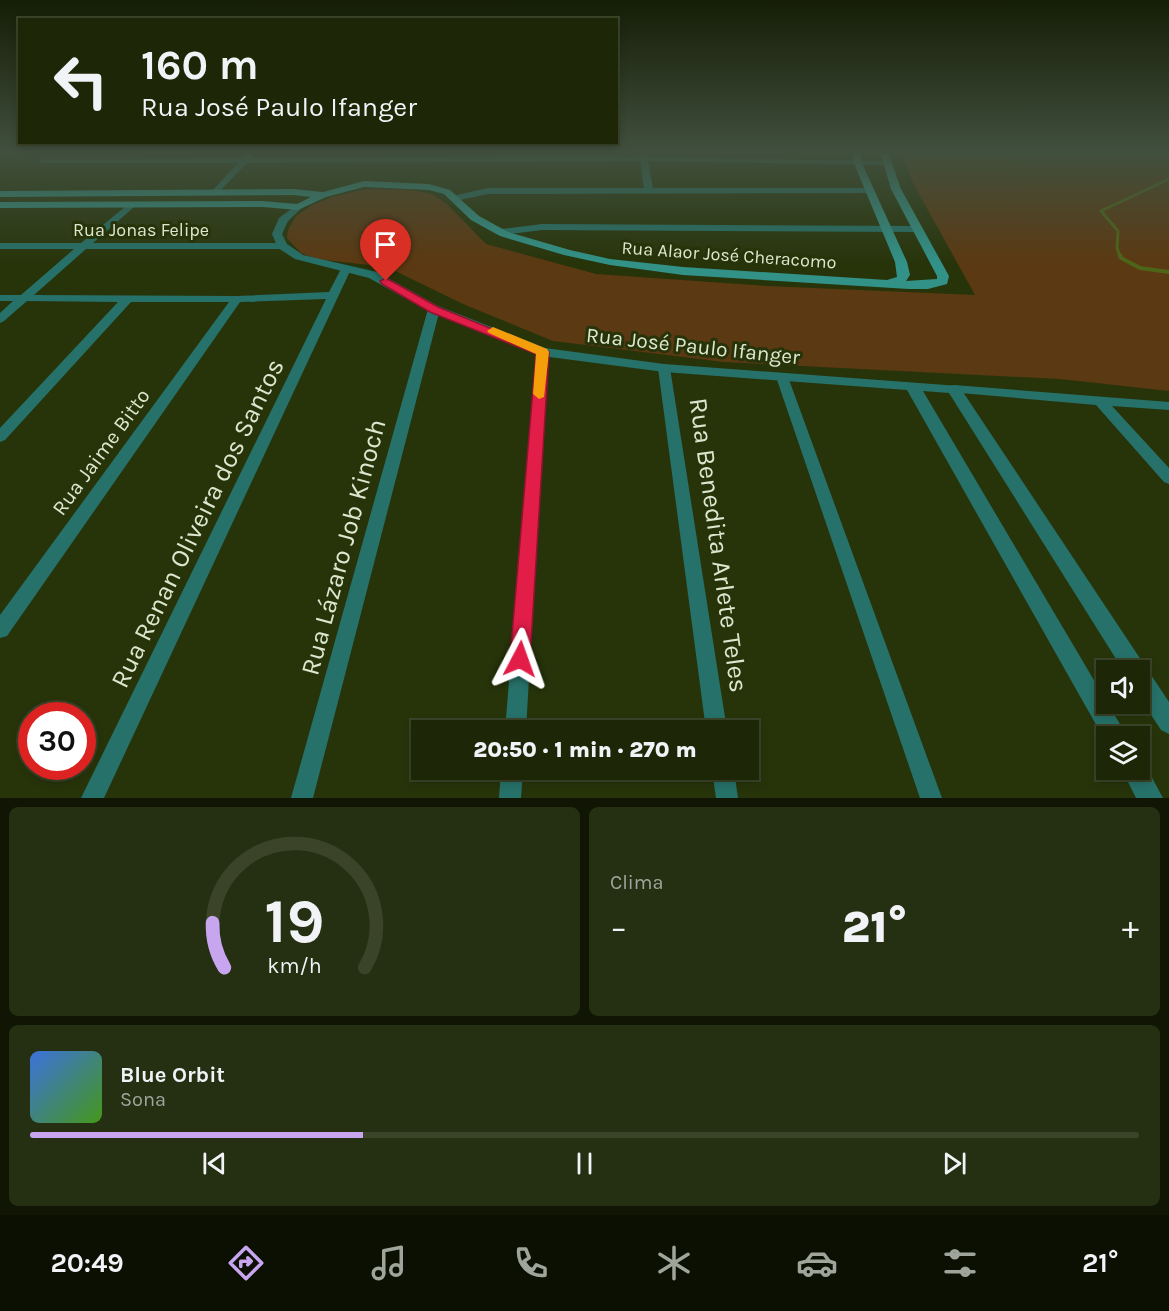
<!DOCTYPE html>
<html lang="pt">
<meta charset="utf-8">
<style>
body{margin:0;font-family:Karla,sans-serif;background:#252f12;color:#f1f3f6;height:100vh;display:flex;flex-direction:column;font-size:22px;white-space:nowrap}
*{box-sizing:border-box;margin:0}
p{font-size:20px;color:#a0a59c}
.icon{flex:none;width:33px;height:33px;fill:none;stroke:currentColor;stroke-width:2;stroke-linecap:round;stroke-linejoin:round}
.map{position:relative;height:798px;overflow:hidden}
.details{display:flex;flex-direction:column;gap:9px;padding:9px;background:#101504;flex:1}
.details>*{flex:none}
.top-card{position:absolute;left:18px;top:18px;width:600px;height:126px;border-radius:0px;box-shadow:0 3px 9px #0003,0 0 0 2px #3b4429;background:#1d2708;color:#f1f3f6;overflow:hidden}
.fabs{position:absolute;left:1096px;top:660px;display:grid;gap:12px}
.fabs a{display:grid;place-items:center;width:54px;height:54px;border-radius:0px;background:#1d2708;box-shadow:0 3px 9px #0003,0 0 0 2px #3b4429;font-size:30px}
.speed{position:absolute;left:18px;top:702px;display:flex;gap:12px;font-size:30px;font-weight:700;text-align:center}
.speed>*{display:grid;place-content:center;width:78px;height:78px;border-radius:50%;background:#1d2708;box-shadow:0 3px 9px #0003,0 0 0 2px #3b4429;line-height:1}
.speed .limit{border:9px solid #d22;background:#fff;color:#111}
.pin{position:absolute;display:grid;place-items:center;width:51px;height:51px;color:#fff;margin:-62px -26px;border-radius:50% 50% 50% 0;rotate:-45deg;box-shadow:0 0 6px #0007}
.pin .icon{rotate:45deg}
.me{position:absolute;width:66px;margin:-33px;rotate:4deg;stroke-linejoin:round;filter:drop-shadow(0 0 4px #0008)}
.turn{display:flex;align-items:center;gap:21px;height:126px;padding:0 24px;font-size:27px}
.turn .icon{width:78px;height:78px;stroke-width:2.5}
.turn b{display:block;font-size:42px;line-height:51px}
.big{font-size:45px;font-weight:800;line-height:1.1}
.details .widget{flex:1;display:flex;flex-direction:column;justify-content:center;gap:9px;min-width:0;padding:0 21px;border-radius:9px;background:#252f12}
.details .dial{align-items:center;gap:0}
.dial svg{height:156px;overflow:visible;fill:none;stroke:#3b4429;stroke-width:7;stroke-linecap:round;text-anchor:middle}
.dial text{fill:#f1f3f6;stroke:none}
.song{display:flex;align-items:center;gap:18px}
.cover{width:72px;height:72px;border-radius:9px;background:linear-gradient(135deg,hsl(220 70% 55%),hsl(100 70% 35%))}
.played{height:6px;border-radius:3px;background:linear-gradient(90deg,#c7a6ef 30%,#3b4429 30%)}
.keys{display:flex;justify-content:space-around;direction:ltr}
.heat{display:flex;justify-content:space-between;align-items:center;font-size:33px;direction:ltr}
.details .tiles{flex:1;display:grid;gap:9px;grid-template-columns:1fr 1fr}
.widget:last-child{grid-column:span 2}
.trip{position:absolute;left:411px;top:720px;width:348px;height:60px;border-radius:0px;background:#1d2708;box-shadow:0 3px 9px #0003,0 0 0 2px #3b4429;font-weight:800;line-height:60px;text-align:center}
.menu{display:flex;height:96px;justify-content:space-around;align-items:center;background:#0c1003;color:#a0a59c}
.menu .icon{width:42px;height:42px}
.menu .current{color:#c7a6ef}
.menu b{font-size:27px;color:#f1f3f6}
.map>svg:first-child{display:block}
.green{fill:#5b3912}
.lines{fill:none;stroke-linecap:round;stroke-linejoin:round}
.stream-far1{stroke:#4e6518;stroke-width:3}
.stream{stroke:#4e6518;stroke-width:4}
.minor{fill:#267169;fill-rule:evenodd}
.tertiary{fill:#267169;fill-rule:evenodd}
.secondary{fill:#329288;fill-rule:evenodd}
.route{fill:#e11d48;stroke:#92132f;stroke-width:1.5}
.slow{fill:#f59e0b}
.labels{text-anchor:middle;stroke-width:6;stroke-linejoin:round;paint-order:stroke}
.far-street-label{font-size:18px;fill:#dde7cf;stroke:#27340a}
.street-label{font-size:21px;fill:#dde7cf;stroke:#27340a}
.near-street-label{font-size:26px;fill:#dde7cf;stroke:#27340a}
</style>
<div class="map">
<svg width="1169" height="798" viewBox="0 0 1169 798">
<rect width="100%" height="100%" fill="#27340a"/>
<path class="green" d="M901,152H1169V391L1060,379L724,362L553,341L463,304L387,267L316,259L301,253L287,238L288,230L296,216L312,205L332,197L366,189L412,190L432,194L447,204L486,244L596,274L767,286L975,295L913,183Z"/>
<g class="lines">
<path class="stream-far1" d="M1120,257L1117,248L1118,231L1101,211L1169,179"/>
<path class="stream" d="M1120,255L1121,258L1140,268L1169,272"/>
<path class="minor" d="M638,152H646L647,157L888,161L892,163L888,165L648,161L653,188H873V192L870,193L488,194L455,201L451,198L452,196L488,188H644L640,161L247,163L216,195L212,192L213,190L238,163H42L38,161L42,159L243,158L249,154L253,156L252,158L639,157Z
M131,202L136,205L134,207L93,243H282L287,246L282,249H86L34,295L237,296L329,292L342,267H350L351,269L104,798H81L326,299L240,302L7,636L0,638V615L229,302H131L5,440L0,442V428L118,302L27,301L4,321L0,323V313L13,301H0V295H21L74,249H0V243H81Z
M542,224L916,226L921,229L916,232L542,230L501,235L496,232L501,229Z
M434,306L440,309L313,798H291L428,309Z
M542,348L548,352L526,730H505L536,352Z
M664,364L670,368L727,730H706L658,368Z
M782,373L788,377L942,798H920L776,377Z
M954,385L1169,402V410L1112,406L1169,468V484L1164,482L1096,405L949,392L947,389L949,386Z
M501,770H523L521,798H499Z
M712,770H734L738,798H716Z"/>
<path class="tertiary" d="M298,204L303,207L288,221L282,234L287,244L303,255L377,272L438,306L545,348L664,364L959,386L1169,702V734L1161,730L1140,698V670H1123L949,393L923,391L1127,736H1107V744L907,390L664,372L542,356L430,312L369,278L295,259L278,248L272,234L279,218Z
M1140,760L1143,761L1163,798H1136L1122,770H1140Z"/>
<path class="secondary" d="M853,152H861V161L907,262L910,275L906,281L937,279V276L891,189L880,152H888L901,189L949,276L947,284L928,289H909L683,275L610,265L564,255L500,236L471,220L444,194L429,190L364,187L326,197L298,210L263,207L0,208V202L263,201L297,204L311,197L293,195L0,197V191L293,189L323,192L364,181L429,184L450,190L479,216L508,232L570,250L610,259L683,267L887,280L897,277L895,262L853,161Z"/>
</g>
<linearGradient id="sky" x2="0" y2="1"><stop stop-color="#151d06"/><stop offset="0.58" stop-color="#41503e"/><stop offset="1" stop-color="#41503e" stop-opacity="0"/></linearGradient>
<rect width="1169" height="263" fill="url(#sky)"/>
<path class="route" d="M386,278L438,307L549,352L530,659L527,666L520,668L513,666L510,659L536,354L430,312L382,284L380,281Z"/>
<path class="slow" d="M493,327L547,349L549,352L544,397L539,399L533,394L536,354L489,333L487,331Z"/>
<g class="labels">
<g class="far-street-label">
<text x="141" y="236">Rua Jonas Felipe</text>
<text transform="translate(729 255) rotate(4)" y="6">Rua Alaor José Cheracomo</text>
</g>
<g class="street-label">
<text transform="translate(693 346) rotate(6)" y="7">Rua José Paulo Ifanger</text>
<text transform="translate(101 452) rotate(-54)" y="7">Rua Jaime Bitto</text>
</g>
<g class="near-street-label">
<text transform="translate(197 523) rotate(-64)" y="9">Rua Renan Oliveira dos Santos</text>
<text transform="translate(719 545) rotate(82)" y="9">Rua Benedita Arlete Teles</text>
<text transform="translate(343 547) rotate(-75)" y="9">Rua Lázaro Job Kinoch</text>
</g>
</g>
</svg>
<div class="fabs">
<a><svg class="icon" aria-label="sound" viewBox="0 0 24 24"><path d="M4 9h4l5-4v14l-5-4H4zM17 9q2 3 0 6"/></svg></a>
<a><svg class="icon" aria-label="layers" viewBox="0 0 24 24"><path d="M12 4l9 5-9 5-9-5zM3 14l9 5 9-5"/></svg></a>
</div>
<div class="speed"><div class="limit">30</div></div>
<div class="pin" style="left:386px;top:281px;background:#d93025"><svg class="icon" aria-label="arrive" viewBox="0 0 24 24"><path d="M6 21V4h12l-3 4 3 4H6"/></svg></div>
<svg class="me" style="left:520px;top:659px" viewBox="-20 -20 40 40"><path d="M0-17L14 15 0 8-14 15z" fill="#e11d48" stroke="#fff" stroke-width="4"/></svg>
<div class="trip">20:50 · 1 min · 270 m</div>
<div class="top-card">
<div class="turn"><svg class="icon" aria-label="left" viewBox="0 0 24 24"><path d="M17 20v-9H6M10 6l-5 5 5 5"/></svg><div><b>160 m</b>Rua José Paulo Ifanger</div></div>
</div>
</div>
<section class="details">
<div class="tiles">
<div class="widget dial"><svg viewBox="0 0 100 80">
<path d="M14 69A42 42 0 1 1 86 69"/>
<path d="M14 69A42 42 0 0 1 8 46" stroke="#c7a6ef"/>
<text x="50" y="56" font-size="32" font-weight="700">19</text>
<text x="50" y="72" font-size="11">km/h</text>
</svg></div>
<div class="widget"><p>Clima</p>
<div class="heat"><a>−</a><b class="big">21°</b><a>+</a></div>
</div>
<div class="widget">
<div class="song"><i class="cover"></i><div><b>Blue Orbit</b><p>Sona</p></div></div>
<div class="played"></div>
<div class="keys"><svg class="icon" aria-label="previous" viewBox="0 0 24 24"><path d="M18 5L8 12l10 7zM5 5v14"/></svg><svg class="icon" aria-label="pause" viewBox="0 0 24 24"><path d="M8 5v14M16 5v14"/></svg><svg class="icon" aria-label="next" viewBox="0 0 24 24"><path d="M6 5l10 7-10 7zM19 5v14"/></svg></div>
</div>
</div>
</section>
<nav class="menu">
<b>20:49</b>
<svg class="icon current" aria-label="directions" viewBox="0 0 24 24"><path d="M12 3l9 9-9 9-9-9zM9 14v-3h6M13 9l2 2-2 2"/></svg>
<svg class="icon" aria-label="music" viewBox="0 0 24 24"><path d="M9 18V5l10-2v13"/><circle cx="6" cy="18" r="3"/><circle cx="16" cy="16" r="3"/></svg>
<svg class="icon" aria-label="phone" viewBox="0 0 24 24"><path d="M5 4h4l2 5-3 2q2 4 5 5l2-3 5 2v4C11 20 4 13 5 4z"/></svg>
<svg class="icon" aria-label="climate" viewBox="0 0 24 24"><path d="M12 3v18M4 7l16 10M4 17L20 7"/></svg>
<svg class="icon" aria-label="car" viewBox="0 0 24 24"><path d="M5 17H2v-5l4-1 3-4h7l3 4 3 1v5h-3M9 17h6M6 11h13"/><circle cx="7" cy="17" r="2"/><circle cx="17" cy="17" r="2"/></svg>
<svg class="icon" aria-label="filters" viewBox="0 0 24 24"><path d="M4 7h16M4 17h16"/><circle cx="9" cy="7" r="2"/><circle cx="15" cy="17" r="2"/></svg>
<b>21°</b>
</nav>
